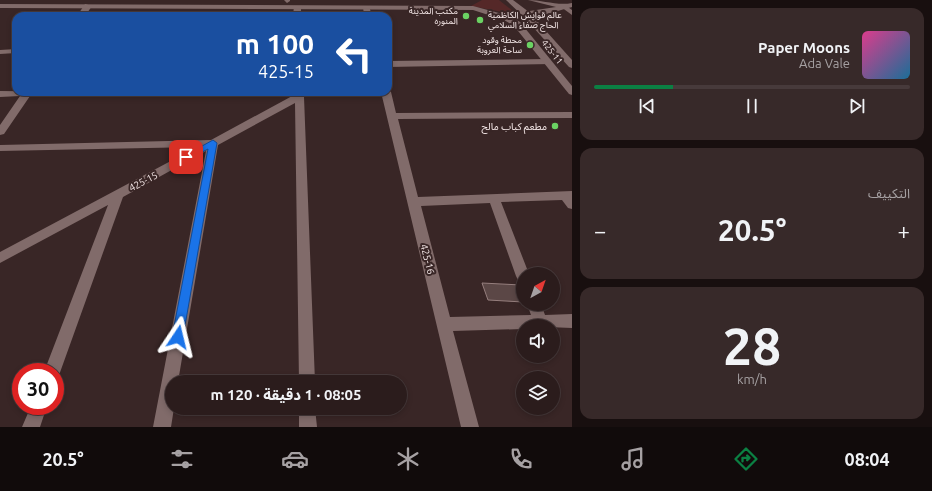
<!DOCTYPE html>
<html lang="ar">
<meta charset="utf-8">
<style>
body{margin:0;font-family:Ubuntu,"Noto Sans Arabic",sans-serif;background:#372929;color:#f1f3f6;direction:rtl;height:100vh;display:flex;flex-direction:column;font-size:15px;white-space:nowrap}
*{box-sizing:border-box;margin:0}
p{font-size:13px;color:#a6a1a3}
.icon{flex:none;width:22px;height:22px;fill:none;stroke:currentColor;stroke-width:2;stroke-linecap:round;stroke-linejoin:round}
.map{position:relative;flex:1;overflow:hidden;direction:ltr}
.panel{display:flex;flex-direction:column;gap:8px;padding:8px;background:#180f0f;width:360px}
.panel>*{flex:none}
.top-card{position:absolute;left:12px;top:12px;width:380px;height:84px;border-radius:12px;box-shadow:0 2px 6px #0003,0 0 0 1px #473a3b;direction:rtl;background:#1a4fa0;color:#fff;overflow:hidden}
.needle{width:26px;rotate:40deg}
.tools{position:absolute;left:516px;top:267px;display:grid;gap:8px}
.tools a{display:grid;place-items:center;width:44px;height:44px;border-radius:50%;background:#2b1c1c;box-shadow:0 2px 6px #0003,0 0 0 1px #473a3b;font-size:20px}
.speed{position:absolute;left:12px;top:363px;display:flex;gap:8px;font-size:20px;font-weight:700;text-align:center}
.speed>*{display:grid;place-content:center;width:52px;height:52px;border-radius:50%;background:#2b1c1c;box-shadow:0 2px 6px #0003,0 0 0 1px #473a3b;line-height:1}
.speed .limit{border:6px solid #d22;background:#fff;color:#111}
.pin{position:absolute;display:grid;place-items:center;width:34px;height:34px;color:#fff;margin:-17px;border-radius:8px;box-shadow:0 2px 6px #0006}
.me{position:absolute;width:44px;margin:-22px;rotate:10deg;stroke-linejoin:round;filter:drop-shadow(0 0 3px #0008)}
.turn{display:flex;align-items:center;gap:14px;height:84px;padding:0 12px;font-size:18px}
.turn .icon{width:52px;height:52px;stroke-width:2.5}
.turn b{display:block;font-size:28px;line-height:34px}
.big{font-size:30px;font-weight:700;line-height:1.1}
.panel .tile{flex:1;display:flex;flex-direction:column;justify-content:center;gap:6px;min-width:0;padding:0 14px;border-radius:12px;background:#372929}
.panel .dial{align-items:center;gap:0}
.dial b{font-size:52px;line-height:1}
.song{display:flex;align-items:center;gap:12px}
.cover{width:48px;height:48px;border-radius:6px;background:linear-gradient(135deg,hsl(330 70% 55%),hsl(200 70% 35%))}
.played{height:4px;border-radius:2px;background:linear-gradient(90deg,#0b8043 25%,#473a3b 25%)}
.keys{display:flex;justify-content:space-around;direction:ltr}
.heat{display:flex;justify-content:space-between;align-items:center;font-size:22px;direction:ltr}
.trip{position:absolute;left:165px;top:375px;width:242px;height:40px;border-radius:20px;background:#2b1c1c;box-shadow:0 2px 6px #0003,0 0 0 1px #473a3b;font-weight:700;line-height:40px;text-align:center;direction:rtl}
.menu{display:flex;height:64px;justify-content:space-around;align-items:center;background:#110b0b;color:#a6a1a3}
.menu .icon{width:28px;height:28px}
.menu .active{color:#0b8043}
.menu b{font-size:18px;color:#f1f3f6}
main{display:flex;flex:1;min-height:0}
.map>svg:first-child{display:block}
.green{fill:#552828}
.building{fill:#5b4746;stroke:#967f7e}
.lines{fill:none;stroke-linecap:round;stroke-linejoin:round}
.lane{fill:#816b6a;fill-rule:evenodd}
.street{fill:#816b6a;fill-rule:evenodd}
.secondary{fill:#816b6a;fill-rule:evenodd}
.route{fill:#1a73e8;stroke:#114b97}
.poi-dot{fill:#6bd363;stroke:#392626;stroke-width:1.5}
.labels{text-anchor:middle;stroke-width:4;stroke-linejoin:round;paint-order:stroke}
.far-poi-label{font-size:9px;fill:#f5e8e8;stroke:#392626;text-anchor:end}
.far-street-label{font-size:9px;fill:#f5e8e8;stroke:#392626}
.poi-label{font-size:10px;fill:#f5e8e8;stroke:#392626;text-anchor:end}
.street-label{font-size:10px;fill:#f5e8e8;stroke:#392626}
</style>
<main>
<section class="panel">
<div class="tile">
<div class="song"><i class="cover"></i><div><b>Paper Moons</b><p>Ada Vale</p></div></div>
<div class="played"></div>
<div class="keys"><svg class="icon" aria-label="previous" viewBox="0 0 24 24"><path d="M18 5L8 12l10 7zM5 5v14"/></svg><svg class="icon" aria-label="pause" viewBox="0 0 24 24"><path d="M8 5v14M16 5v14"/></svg><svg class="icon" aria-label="next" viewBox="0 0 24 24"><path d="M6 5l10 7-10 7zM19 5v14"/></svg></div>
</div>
<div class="tile"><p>التكييف</p>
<div class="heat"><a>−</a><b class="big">20.5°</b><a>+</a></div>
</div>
<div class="tile dial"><b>28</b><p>km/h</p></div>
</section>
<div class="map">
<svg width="572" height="427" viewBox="0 0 572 427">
<rect width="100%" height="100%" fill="#392626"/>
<path class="green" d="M482,0H499L518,15L471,6Z"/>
<path class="building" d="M482,283L521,285L523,292V302L488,300Z"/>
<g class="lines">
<path class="lane" d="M284,0H290V1L287,3Z
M561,5H565L572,10V15L561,7Z"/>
<path class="street" d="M528,0C542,0 558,6 572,3V7C561,10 531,20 522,14L523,12L556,7Z
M85,4L92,6L85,16H77Z
M294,6L301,8V16H293Z
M363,6H369L372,16H364Z
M16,49V53L0,54V50Z
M548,59L551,60V64L388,67V61Z
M388,90L391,92L396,113L572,112V118L398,119L418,197L572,191V209L568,208L562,200L501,202L529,274H523V282L518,280L516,276L490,203L421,206L450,317L531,315L527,304H541L545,315L572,314V328L523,326V329L453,331L479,427H461L381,92H388Z
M0,91L80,92L75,95L30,96L4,134L0,135V125L20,96L0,97Z
M294,92H312L304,97L315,382H299L295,103L218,145L178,382H172V408H174L171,427H153L206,151L123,197L58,378L55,379V372H44L108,205L0,263V252L197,147L0,151V145L211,140L294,95Z
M31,406H47L40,427H22Z
M299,408H315L317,427H299Z"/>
<path class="secondary" d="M506,0H513L529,12L572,60V68L569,67L523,16Z
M0,4L473,6L510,16L520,22L572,86V95L569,94L514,26L504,20L473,10L0,8Z"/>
</g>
<path class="route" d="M213,140L217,143L183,337L182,341L178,343L174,341L172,337L208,149L189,159L186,160L182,157Z"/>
<g class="poi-dot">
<circle cx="466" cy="16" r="4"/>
<circle cx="480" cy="20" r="4"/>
<circle cx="530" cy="45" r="4"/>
<circle cx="555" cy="126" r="4"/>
</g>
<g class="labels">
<g class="far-poi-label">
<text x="458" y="14">مكتب المدينة<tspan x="458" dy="10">المنوره</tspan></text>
<text x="488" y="18" text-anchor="start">عالم قوايش الكاظمية<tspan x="488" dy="10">الحاج صفاء السلامي</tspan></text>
<text x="522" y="43">محطة وقود<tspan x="522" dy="10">ساحة العروبة</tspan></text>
</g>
<g class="far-street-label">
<text transform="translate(552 52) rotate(52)" y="3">425-11</text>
</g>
<g class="poi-label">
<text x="547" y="130">مطعم كباب مالح</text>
</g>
<g class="street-label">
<text transform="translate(143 181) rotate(-28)" y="4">425-15</text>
<text transform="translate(428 259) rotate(76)" y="4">425-16</text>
</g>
</g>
</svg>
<div class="tools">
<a><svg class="needle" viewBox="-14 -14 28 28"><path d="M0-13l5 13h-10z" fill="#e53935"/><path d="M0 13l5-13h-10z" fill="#a6a1a3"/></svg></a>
<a><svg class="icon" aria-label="sound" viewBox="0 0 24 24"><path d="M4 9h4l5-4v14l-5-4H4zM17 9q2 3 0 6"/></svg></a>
<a><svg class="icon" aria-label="layers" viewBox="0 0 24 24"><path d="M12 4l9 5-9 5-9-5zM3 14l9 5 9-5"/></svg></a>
</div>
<div class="speed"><div class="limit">30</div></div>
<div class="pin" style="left:186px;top:157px;background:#d93025"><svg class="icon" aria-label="arrive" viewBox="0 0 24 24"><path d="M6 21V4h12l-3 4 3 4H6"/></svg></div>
<svg class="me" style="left:178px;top:337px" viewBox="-20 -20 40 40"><path d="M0-17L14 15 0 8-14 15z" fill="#1a73e8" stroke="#fff" stroke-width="4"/></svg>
<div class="trip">08:05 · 1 دقيقة · 120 m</div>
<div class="top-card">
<div class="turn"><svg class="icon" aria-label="left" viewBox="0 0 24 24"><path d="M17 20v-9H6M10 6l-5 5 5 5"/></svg><div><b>100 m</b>425-15</div></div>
</div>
</div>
</main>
<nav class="menu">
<b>08:04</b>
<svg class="icon active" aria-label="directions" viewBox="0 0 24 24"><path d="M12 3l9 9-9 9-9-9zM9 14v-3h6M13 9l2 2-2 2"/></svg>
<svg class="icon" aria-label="music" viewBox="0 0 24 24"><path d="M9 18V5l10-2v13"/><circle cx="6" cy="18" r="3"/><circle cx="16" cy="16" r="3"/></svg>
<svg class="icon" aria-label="phone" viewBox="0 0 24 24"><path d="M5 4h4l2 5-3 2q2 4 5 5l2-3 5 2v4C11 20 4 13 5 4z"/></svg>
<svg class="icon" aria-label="climate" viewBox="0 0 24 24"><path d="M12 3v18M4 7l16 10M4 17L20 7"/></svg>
<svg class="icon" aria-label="car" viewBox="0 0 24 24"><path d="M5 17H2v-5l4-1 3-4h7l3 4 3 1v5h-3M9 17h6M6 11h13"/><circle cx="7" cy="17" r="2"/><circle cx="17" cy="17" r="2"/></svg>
<svg class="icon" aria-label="filters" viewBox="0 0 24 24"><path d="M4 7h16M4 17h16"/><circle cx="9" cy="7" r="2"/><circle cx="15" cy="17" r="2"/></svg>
<b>20.5°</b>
</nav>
